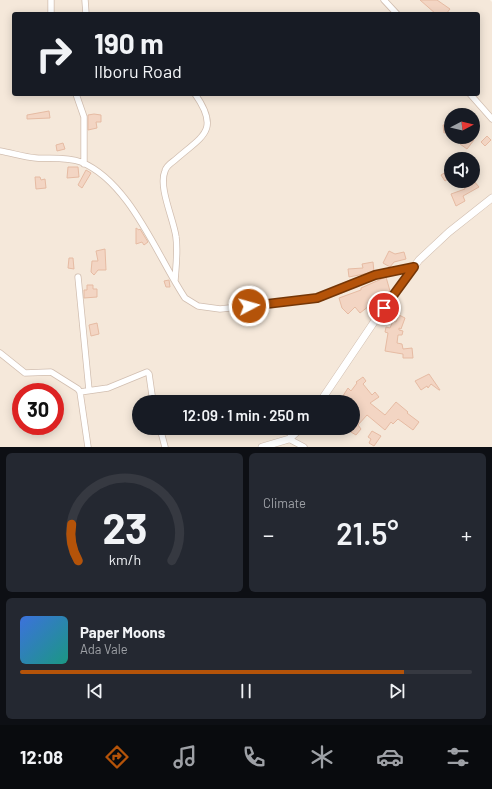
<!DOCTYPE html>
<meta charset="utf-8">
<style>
body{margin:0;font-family:Barlow,sans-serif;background:#242831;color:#f1f3f6;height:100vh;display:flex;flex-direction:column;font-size:15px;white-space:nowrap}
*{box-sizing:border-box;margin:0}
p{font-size:13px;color:#9ea1a6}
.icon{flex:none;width:22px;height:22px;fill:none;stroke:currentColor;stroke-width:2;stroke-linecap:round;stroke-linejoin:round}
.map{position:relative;height:447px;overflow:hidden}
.details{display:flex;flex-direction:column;gap:6px;padding:6px;background:#0d0f14;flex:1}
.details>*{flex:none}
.hud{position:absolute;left:12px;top:12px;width:468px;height:84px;border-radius:4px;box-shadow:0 2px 10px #0003;background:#171b24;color:#f1f3f6;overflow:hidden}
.needle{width:26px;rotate:83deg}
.fabs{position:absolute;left:444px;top:108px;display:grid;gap:8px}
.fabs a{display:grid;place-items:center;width:36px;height:36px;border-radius:50%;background:#171b24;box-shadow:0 2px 10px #0003;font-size:20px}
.speed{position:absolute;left:12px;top:383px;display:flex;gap:8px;font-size:20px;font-weight:700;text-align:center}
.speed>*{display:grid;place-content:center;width:52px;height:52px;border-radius:50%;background:#171b24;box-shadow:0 2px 10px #0003;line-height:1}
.speed .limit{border:6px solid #d22;background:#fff;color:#111}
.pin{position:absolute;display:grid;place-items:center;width:34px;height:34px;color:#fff;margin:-17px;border:2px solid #fff;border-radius:50%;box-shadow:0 1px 4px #0007}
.me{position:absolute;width:44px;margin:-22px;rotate:84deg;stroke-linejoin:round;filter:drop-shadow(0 0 3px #0008)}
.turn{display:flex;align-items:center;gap:14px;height:84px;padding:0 16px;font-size:18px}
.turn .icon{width:52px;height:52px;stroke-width:2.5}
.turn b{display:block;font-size:28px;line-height:34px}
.big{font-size:30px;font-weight:600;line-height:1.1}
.details .card{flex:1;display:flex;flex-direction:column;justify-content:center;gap:6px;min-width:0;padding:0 14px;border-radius:6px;background:#242831}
.details .dial{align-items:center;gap:0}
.dial svg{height:104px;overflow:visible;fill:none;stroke:#363941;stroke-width:7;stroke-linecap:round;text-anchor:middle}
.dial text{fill:#f1f3f6;stroke:none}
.song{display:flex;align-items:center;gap:12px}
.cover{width:48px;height:48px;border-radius:6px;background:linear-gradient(135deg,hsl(220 70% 55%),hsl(170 70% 35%))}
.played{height:4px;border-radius:2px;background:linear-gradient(90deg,#b45309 85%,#363941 85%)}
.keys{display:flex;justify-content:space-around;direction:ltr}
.heat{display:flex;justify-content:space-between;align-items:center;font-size:22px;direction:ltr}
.details .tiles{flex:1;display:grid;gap:6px;grid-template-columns:1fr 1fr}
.card:last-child{grid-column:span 2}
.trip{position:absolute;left:132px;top:395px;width:228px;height:40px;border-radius:20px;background:#171b24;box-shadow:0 2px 10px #0003;font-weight:600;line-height:40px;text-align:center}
.menu{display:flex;height:64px;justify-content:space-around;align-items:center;background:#090b0e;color:#9ea1a6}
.menu .icon{width:28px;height:28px}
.menu .current{color:#b45309}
.menu b{font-size:18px;color:#f1f3f6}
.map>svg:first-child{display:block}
.residential{fill:#f5e8da;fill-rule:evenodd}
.building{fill:#f3d5c3;stroke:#e6bba3}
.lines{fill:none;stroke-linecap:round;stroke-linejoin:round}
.minor-casing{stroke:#d1beb0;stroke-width:7}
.tertiary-casing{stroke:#d1beb0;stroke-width:8}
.minor{stroke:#fff;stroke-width:5.5}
.tertiary{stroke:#fff;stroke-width:7}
.route-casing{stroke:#753606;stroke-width:10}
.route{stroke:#b45309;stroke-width:7}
</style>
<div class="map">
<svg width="492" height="447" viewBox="0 0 492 447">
<rect width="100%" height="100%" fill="#fdf6ec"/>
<path class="residential" d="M0,0H490L492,2V447H0ZM14,14H478V94H14ZM451,115H473V137H451ZM451,159H473V181H451ZM21,392H55V426H21ZM139,402H353V428H139Z"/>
<path class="building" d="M420,0H437L450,9L446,14H436Z
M49,111L50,118L27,119V115Z
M94,114L101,115V122H96L97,128L88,130V115Z
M450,124L451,131L444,133L443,125Z
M487,136L491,140L485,146L481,142Z
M470,137L474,140L467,149L460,144L463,140L466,142Z
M63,143L65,149L57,151L56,145Z
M68,167H78L79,177L67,178Z
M451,169V177L445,181L441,175Z
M86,170L91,173L82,188L78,185Z
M35,177H40L41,180L45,179L46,188L36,189Z
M473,180L479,187L463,196L465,201L456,206L451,194L465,189L463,185Z
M136,228L139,230L140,229L148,242L144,245L142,242L136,244Z
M105,249L106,270H98L94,275L91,272L92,261H98L96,251Z
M389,251L395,254L404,252L406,259L394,262L390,267L383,263Z
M69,258H73L74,269L68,268Z
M373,262L374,272L349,277L348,269L363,268L362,264Z
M386,277L390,291L377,299L380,305L378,308L371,311L369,306L360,313L355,307L348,314L342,308L339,298L361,290V288Z
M169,280L170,287H166L164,281Z
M87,285H93V289H97V297L84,298V290H87Z
M399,315L405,318L401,329L399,328V330L403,331L402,335H398L397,343L402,344L403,349L412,348L413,358H403V354L385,351L388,333L385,332L386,327L390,328L393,321L396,322Z
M97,323L99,334L91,336L89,325Z
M429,374L440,390H439L431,384L428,388L427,386L421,390L415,381Z
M363,377L366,381L363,384L372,395L375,392L379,397L370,403L385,415L396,402L408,412L407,413L419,422L413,430L398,419L393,424L391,422L385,430L367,415L358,425L361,429L356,435L351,432L353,402H339L348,388L351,391L357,383L356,382Z
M372,431L381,436L374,446L369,443L371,439L368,437Z"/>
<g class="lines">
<g class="minor-casing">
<path id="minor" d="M51,0V14
M85,0L86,14
M384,0L397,14
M76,94L84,117V164
M470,94L492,119
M0,151C12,153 24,157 36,158C51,159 67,157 81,162C130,182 157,256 185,298L198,306L220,309L307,300L328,294L383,273L414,267
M78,277L89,390
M175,280C176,266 178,251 176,237C174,220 158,187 165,171C166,166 171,163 175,160C202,136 221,131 195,94
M0,353L25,373L51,372L78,389L80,392L88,447
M80,392L108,388L147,372L149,374L153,402
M160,428L165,447
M289,439L304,447"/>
</g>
<g class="tertiary-casing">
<path id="tertiary" d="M320,402L376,319L419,260L449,232L492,198
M262,447L289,439L301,428"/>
</g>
<use href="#minor" class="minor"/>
<use href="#tertiary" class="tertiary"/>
</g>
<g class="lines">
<g class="route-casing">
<path id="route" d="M249,306L317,298L375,275L414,267L384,308"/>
</g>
<use href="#route" class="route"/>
</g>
</svg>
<div class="fabs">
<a><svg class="needle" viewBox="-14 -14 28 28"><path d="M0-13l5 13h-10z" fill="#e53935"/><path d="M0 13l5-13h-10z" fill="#9ea1a6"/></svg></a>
<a><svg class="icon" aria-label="sound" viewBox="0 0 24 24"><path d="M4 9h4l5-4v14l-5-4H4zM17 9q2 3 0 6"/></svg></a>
</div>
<div class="speed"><div class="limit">30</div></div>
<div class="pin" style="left:384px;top:308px;background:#d93025"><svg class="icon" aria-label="arrive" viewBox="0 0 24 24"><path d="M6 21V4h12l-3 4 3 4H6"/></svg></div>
<svg class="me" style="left:249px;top:306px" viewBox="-20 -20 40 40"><circle r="17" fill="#b45309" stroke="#fff" stroke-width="3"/><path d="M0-11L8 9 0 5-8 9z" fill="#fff"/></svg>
<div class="trip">12:09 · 1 min · 250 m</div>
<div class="hud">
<div class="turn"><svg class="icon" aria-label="right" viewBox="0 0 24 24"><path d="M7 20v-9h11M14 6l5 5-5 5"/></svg><div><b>190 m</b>Ilboru Road</div></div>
</div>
</div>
<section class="details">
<div class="tiles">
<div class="card dial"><svg viewBox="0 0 100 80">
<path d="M14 69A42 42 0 1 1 86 69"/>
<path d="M14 69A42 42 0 0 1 9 41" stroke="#b45309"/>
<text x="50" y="56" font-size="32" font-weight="700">23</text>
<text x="50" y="72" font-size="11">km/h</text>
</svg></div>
<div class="card"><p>Climate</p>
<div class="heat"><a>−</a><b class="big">21.5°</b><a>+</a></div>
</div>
<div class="card">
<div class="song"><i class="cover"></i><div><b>Paper Moons</b><p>Ada Vale</p></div></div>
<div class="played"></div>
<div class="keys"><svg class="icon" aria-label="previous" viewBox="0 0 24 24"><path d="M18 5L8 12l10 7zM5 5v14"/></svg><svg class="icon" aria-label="pause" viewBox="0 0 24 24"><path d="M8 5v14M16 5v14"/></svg><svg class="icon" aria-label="next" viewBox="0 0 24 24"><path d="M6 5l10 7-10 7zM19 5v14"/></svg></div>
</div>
</div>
</section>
<nav class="menu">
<b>12:08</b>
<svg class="icon current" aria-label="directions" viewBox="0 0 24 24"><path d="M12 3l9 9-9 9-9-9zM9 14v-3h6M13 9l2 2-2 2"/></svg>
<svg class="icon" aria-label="music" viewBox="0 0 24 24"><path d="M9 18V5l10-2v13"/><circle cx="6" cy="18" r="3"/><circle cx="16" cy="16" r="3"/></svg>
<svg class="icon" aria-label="phone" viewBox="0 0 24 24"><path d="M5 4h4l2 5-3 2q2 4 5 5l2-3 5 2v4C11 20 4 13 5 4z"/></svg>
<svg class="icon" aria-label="climate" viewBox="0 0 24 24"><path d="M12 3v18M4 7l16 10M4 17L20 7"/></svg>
<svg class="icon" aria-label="car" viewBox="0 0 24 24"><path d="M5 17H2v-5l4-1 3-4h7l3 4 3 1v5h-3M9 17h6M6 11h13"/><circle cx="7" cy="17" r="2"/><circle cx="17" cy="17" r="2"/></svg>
<svg class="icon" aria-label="filters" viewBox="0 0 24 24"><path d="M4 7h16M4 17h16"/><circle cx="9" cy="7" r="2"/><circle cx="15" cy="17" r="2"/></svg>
</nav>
